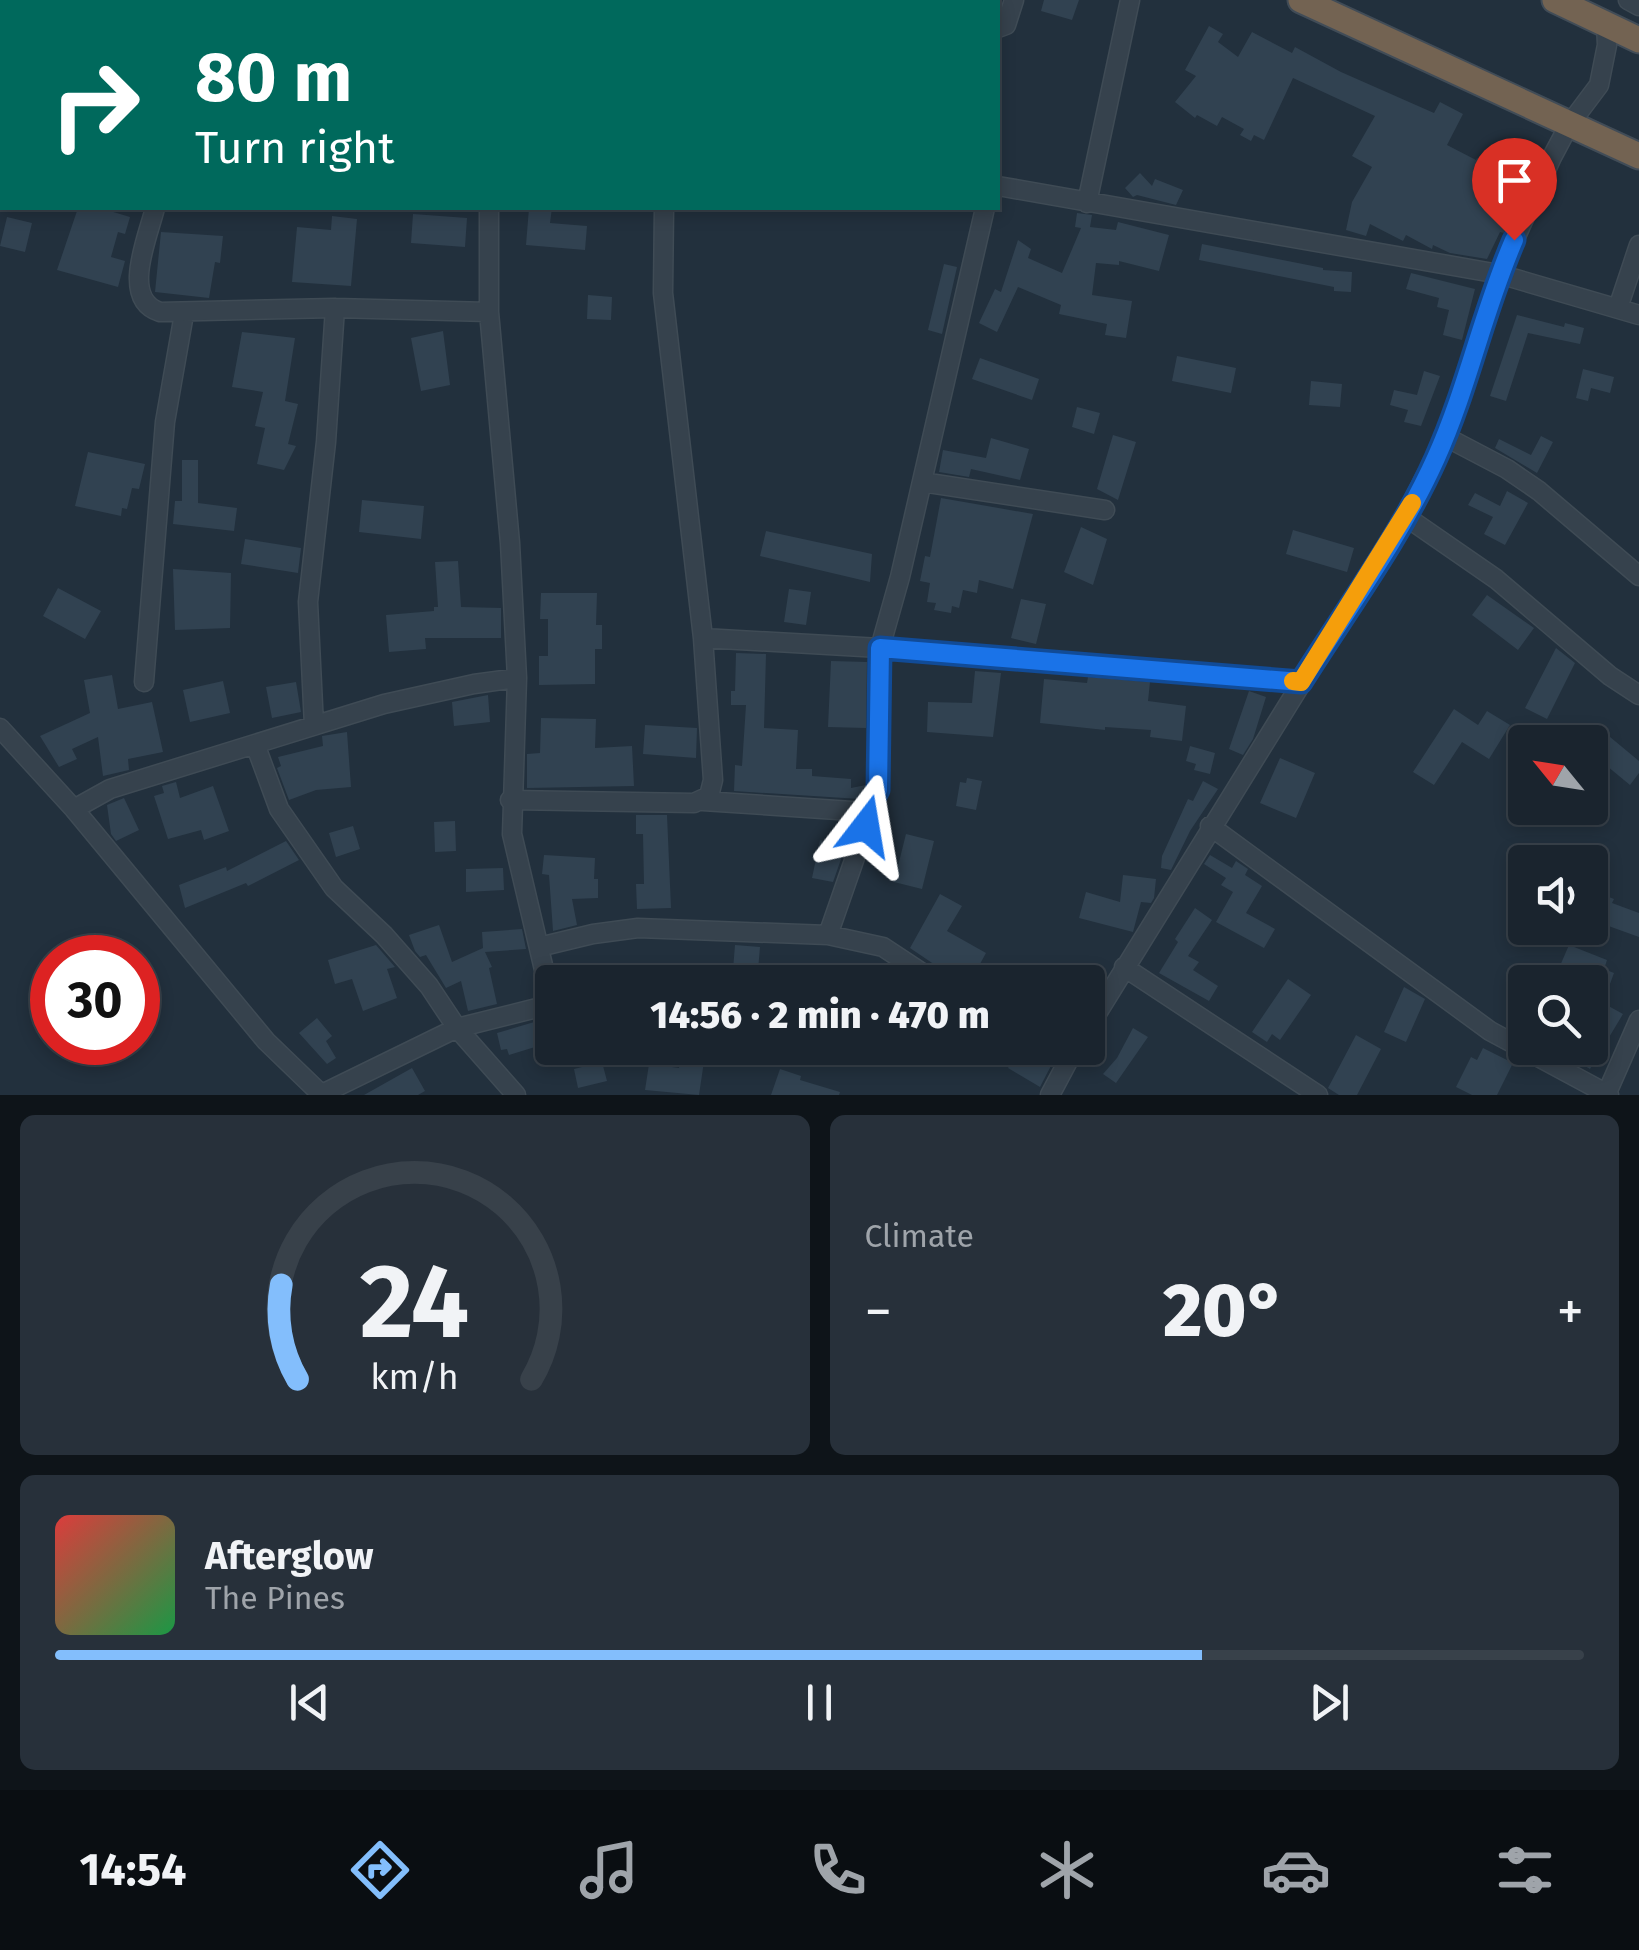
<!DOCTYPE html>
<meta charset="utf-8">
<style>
body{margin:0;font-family:"Fira Sans",sans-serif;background:#27303a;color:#f1f3f6;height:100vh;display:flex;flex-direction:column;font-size:38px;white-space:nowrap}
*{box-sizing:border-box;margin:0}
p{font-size:32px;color:#9fa4aa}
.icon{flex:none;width:55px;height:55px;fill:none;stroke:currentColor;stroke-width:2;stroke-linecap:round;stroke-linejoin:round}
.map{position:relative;height:1095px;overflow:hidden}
.panel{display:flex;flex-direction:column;gap:20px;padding:20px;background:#0e1419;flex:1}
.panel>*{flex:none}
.top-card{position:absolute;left:0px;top:0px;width:1000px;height:210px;box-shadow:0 5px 15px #0003,0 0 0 2px #38414a;background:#00695c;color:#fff;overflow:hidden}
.needle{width:65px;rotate:300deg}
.tools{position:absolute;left:1508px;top:725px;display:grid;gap:20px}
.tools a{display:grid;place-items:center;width:100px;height:100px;border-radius:10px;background:#1a242e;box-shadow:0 5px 15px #0003,0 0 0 2px #38414a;font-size:50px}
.speed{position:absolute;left:30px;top:935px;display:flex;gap:20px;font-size:50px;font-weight:700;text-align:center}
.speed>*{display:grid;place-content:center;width:130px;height:130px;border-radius:50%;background:#1a242e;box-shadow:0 5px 15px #0003,0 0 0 2px #38414a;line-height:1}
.speed .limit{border:15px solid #d22;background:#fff;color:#111}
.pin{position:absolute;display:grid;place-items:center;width:85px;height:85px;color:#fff;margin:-102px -42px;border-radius:50% 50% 50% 0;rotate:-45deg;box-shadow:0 0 10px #0007}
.pin .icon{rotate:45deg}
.me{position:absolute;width:110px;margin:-55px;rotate:14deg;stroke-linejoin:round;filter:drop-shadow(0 0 8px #0008)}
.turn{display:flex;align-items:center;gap:35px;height:210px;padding:0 30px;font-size:45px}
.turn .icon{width:130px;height:130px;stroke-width:2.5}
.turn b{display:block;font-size:70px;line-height:85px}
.big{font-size:75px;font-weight:800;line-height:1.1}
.panel .card{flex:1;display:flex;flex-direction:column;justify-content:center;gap:15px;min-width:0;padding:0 35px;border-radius:15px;background:#27303a}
.panel .dial{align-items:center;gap:0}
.dial svg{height:260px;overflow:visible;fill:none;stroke:#38414a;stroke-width:7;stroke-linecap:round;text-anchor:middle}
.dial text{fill:#f1f3f6;stroke:none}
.song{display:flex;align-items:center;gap:30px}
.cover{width:120px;height:120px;border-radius:15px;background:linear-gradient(135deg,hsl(0 70% 55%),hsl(140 70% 35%))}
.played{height:10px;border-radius:5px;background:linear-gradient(90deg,#83befc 75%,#38414a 75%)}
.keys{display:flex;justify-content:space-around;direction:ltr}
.heat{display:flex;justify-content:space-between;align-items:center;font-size:55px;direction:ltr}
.panel .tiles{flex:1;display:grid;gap:20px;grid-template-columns:1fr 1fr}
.card:last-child{grid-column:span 2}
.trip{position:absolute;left:535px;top:965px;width:570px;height:100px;border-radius:10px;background:#1a242e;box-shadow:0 5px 15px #0003,0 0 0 2px #38414a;font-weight:800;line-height:100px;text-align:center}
.dock{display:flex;height:160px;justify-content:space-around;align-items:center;background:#0a0e12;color:#9fa4aa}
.dock .icon{width:70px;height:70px}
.dock .on{color:#83befc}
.dock b{font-size:45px;color:#f1f3f6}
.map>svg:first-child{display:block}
.building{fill:#314251}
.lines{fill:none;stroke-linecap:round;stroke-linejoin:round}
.minor-casing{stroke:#3f4b55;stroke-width:21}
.highway-casing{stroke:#414c57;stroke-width:29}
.minor{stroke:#36424d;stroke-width:18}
.highway{stroke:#736352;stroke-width:25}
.route-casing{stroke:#114b97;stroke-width:25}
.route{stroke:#1a73e8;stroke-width:18}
.slow{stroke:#f59e0b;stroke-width:18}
</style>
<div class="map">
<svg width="1639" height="1095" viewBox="0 0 1639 1095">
<rect width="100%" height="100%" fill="#22303d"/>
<path class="building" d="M1044,0H1079L1072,20L1041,11Z
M1209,26L1223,34L1218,42L1238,57L1252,32L1292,53L1295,47L1341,72L1434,113L1440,102L1463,114L1447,145L1476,160L1477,158L1501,168L1510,145L1529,153L1517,182L1525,185L1504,233L1500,232L1487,259L1450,253L1433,245L1432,249L1406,235L1403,241L1370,224L1366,236L1346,230L1352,202L1372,167L1352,156L1375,116L1293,78L1264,140L1254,135L1251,141L1240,135L1244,129L1222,117L1217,126L1197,115L1195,118L1175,102L1196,76L1185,70Z
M1140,173L1152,186L1155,179L1183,190L1176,205L1137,195L1133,197L1125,188Z
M78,208H111L110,211L130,217L125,234L118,232L111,257L125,261L118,287L57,270Z
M529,208H552L550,223L587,226L585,250L526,245Z
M1077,213L1092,215L1090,227L1116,230L1118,222L1169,235L1159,271L1119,261V265L1096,263L1092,295L1132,301L1126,338L1105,335L1107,324L1059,314L1061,305L1018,287L997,332L979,323L995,289L1001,292L1018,240L1031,249L1028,258L1062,273L1081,228L1075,227Z
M413,214L467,218L465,247L411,243Z
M332,216L357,219L351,286L292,282L297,227L331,230Z
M7,217L32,223L25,252L0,246Z
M161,232L223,236L220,263L215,262L209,298L155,292Z
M1202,244L1323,268V270L1352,272L1351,292L1334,291V287L1199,260Z
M944,264L957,267L942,334L928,330Z
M1411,273L1475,289L1462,340L1443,335L1449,310L1437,307L1439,298L1406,289Z
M588,295L612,297L611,320L587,319Z
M1517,315L1564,327L1565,323L1584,328L1580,344L1528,333L1506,401L1490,396Z
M443,331L450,385L421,391L411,338Z
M242,332L295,338L285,401L298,404L288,444L296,446L284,470L257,464L265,428L255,426L263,392L232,387Z
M1177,356L1236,368L1231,393L1172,381Z
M980,358L1039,379L1032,400L972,379Z
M1583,369L1614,377L1610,393L1591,388L1588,401L1576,398Z
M1424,371L1440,376L1421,426L1404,422L1408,410L1390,405L1394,390L1417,395Z
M1311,381L1342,384L1340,407L1309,405Z
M1077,407L1100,413L1094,434L1072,427Z
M1113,435L1136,442L1118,500L1097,489Z
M1541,436L1553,442L1537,473L1495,448L1499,439L1531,455Z
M991,438L1029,449L1020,480L971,469L969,477L939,472L943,450L986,458Z
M88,452L145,464L139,489L132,488L127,509L122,508L121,516L75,506Z
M182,460H198V503L237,508L234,531L173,524L175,501H182Z
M1507,491L1528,503L1505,545L1484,534L1493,517L1468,505L1475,493L1500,506Z
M941,498L1033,514L1013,589L979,580L977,593L963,590L959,608L952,606L951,613L934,610L936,603L927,602L930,583L920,581L925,556L930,557Z
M362,500L424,506L421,539L359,532Z
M1081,527L1107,539L1093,585L1064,572Z
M1293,530L1354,548L1347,572L1286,554Z
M766,531L872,554L870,582L760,556Z
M245,539L301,548L298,573L241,564Z
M458,561L461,607L501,608V638H425L426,649L389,652L386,615L434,611V607H438L435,562Z
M173,569L231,573L230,628L175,630Z
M58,588L101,611L85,639L43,616Z
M789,589L811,592L806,625L784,622Z
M541,593H597L596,625H602V649H595V684L539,685V656H548V619H540Z
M1487,595L1534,628L1518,650L1472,615Z
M1021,599L1046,604L1036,644L1011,638Z
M1556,648L1575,663L1547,719L1525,708Z
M736,653L766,654L764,728L798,730L796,769H812V776L851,779V788L866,785L860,799L734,791L735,765L742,766L746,705H731V691H735Z
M831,661L867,662L866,728L828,727Z
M975,671L1001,673L993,737L927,732L928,702L972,703Z
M112,675L118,709L152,702L163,752L128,759L129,770L103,776L98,737L72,749L77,759L59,767L40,736L90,713L84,680Z
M1088,677L1150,682L1148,701L1186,706L1182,741L1150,737L1151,730L1105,727V730L1040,723L1044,679L1087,683Z
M223,681L230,713L190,722L183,690Z
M296,682L301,712L272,718L266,687Z
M1249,691L1266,697L1253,739L1243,755L1229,749Z
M488,695L490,722L454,726L452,702Z
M1454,709L1478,725L1487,711L1510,725L1489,759L1462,742L1434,785L1413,772Z
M541,718L596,719L595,748L632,746L634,786L527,788V754L540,753Z
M645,725L697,728L696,758L643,754Z
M1598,727L1639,761V773L1630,785L1590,752V736Z
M347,732L351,787L316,790L289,800L277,768L281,766L278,757L323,746L322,736Z
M1190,746L1215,753L1210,774L1194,770L1196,764L1186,761Z
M1280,758L1315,773L1296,818L1260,803Z
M967,778L982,781L976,810L956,806L960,782L966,783Z
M1203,781L1218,789L1190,831L1171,870L1161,868L1162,856L1183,810L1188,799L1193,801Z
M176,782L180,798L213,786L229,831L204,840L201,830L168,839L154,796L164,793L162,786Z
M124,798L139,830L116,841L111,834L107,805Z
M636,815H667L671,908L637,909L636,884H644L643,834H636Z
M455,821L456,851L435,852L434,822Z
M353,826L360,849L336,857L329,833Z
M906,834L934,841L922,889L894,882Z
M820,840L846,845L833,882L812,878Z
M286,841L299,860L248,886L246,883L185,908L179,885L226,867L227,871Z
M544,855L595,858L594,879H598V898L572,899L577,925L553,931L549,875L542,874Z
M1210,855L1232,868L1236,861L1248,869L1245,875L1262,886L1246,913L1275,929L1264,948L1216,922L1233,892L1221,885L1226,878L1204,864Z
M503,868L504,890L466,892V869Z
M1123,875L1156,879L1154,898L1151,903L1141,902L1133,932L1079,918L1086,892L1120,902Z
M1599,893L1614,899L1612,903L1639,913V937L1603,924L1601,930L1590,926V916Z
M940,894L962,906L947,931L986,953L970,982L941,969L910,948Z
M1195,908L1212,920L1188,956L1199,962L1193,970L1218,986L1209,1001L1159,973L1178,942L1175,939Z
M439,925L452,962L483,948L482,932L522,929L526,949L485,952L492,967L489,968L497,1004L468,1011L461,981L446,988L426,955L420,957L415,951L409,935Z
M376,945L395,967L387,969L397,998L363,1011L352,979L335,984L328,960Z
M735,945L760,947L757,982H732Z
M1569,945L1607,960L1604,969L1614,973L1603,1003L1623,1014L1590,1069L1556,1048H1590V982H1553Z
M1288,979L1311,995L1280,1040L1272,1034L1267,1042L1252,1032Z
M1404,987L1425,999L1406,1042L1384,1032Z
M317,1018L332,1036L326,1041L336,1058L327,1064L299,1033Z
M541,1020L548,1043L509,1055L507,1049L501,1050L497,1033Z
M1133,1028L1148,1037L1116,1083L1103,1074L1117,1058Z
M1356,1035L1381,1049L1357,1095H1339L1328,1088Z
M682,1048H706L699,1095L645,1090L649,1064L679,1068Z
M1020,1048H1033L1054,1060L1040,1087L1008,1068Z
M1483,1048L1513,1063L1497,1095H1472L1456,1087L1471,1057L1477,1060Z
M602,1062L607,1081L578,1088L574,1069Z
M412,1068L425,1091L418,1095H364Z
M780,1069L801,1076L800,1080L840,1092L839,1095H771Z"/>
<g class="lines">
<g class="minor-casing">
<path id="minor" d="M364,0L368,2
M1628,0L1639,6
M903,2L906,0
M981,2V0
M998,28L1006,25L1014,0
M0,61L2,62
M998,186L1499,274L1639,315
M1087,203L1130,0
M155,208C148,237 120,299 160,312L335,308L489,312
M664,208L663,293L703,638L880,648L1301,682
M1618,308L1639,245
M1446,437L1507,469L1539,491L1639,576
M922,482L1105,510
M1405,516L1496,579L1610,676L1639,695
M144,682L165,422L184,314
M314,726L308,602L326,442L335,308
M0,728L74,809L110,789L384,704L474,684L517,678L510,543L489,312V208
M255,744L279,809L334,888L384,935L429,986L457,1028L516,1095
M510,800L694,803L709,796L713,780L703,638
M703,801L867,812
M74,809L266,1041L322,1095
M1210,826L1490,1031L1609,1095
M828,935L866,826L867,812L878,790L880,648L900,577L985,208
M539,947L593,934L638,928L828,935L883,947L936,982
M1124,967L1318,1095
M1088,1028L1405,516L1446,437L1499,274L1552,157L1569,125L1599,85L1607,45L1606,23
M322,1094L457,1028L549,1005L550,995L512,834L517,678
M1050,1095L1075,1048
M1606,1095L1639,1020"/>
</g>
<g class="highway-casing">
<path id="highway" d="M582,0L587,2
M1301,0L1639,156
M1555,0L1639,40
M815,2L821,0"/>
</g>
<use href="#minor" class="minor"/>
<use href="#highway" class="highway"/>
</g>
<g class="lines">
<g class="route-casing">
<path id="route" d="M866,826L867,812L878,790L880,648L1301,682C1347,609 1401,536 1436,458C1468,387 1483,311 1514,240"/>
</g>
<use href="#route" class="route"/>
<path class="slow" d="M1293,681L1301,682L1412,503"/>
</g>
</svg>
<div class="tools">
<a><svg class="needle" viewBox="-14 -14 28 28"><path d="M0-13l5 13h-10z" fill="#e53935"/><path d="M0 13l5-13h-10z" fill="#9fa4aa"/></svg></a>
<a><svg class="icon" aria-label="sound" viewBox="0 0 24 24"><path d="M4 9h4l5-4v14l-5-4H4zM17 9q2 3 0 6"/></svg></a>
<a><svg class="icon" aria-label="search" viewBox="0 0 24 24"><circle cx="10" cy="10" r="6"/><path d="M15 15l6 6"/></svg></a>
</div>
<div class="speed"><div class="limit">30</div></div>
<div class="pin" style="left:1514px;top:240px;background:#d93025"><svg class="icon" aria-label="arrive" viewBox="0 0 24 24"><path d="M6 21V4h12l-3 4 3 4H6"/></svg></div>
<svg class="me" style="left:866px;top:826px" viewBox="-20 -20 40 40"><path d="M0-17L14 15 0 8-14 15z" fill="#1a73e8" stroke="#fff" stroke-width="4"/></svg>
<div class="trip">14:56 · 2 min · 470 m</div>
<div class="top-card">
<div class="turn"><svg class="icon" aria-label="right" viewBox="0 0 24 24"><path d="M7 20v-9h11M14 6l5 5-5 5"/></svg><div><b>80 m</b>Turn right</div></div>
</div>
</div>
<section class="panel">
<div class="tiles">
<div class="card dial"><svg viewBox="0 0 100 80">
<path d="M14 69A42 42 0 1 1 86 69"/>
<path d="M14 69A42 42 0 0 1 9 40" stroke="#83befc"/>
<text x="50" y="56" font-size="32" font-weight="700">24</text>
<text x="50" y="72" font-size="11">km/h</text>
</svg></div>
<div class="card"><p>Climate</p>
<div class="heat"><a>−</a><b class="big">20°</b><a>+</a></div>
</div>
<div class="card">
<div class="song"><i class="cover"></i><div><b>Afterglow</b><p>The Pines</p></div></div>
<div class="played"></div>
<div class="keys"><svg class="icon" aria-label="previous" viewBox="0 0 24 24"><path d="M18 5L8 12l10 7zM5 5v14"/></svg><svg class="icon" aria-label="pause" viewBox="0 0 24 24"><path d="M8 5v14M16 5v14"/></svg><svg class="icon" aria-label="next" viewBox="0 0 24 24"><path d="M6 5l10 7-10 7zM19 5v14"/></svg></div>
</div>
</div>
</section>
<nav class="dock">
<b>14:54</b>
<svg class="icon on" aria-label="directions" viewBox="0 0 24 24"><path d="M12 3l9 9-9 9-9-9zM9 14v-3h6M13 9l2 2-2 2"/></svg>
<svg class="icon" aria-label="music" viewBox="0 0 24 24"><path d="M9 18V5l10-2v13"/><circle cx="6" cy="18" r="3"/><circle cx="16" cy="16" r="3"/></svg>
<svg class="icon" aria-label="phone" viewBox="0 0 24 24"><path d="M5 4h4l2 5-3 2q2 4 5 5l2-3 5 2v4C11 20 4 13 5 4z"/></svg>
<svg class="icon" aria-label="climate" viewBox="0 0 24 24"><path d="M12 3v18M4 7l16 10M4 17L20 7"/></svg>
<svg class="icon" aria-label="car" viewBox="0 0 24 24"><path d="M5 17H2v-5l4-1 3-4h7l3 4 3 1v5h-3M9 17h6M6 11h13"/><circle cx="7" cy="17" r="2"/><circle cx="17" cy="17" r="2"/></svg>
<svg class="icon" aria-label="filters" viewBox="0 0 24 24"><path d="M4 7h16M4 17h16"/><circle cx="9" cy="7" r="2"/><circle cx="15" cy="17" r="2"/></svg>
</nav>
